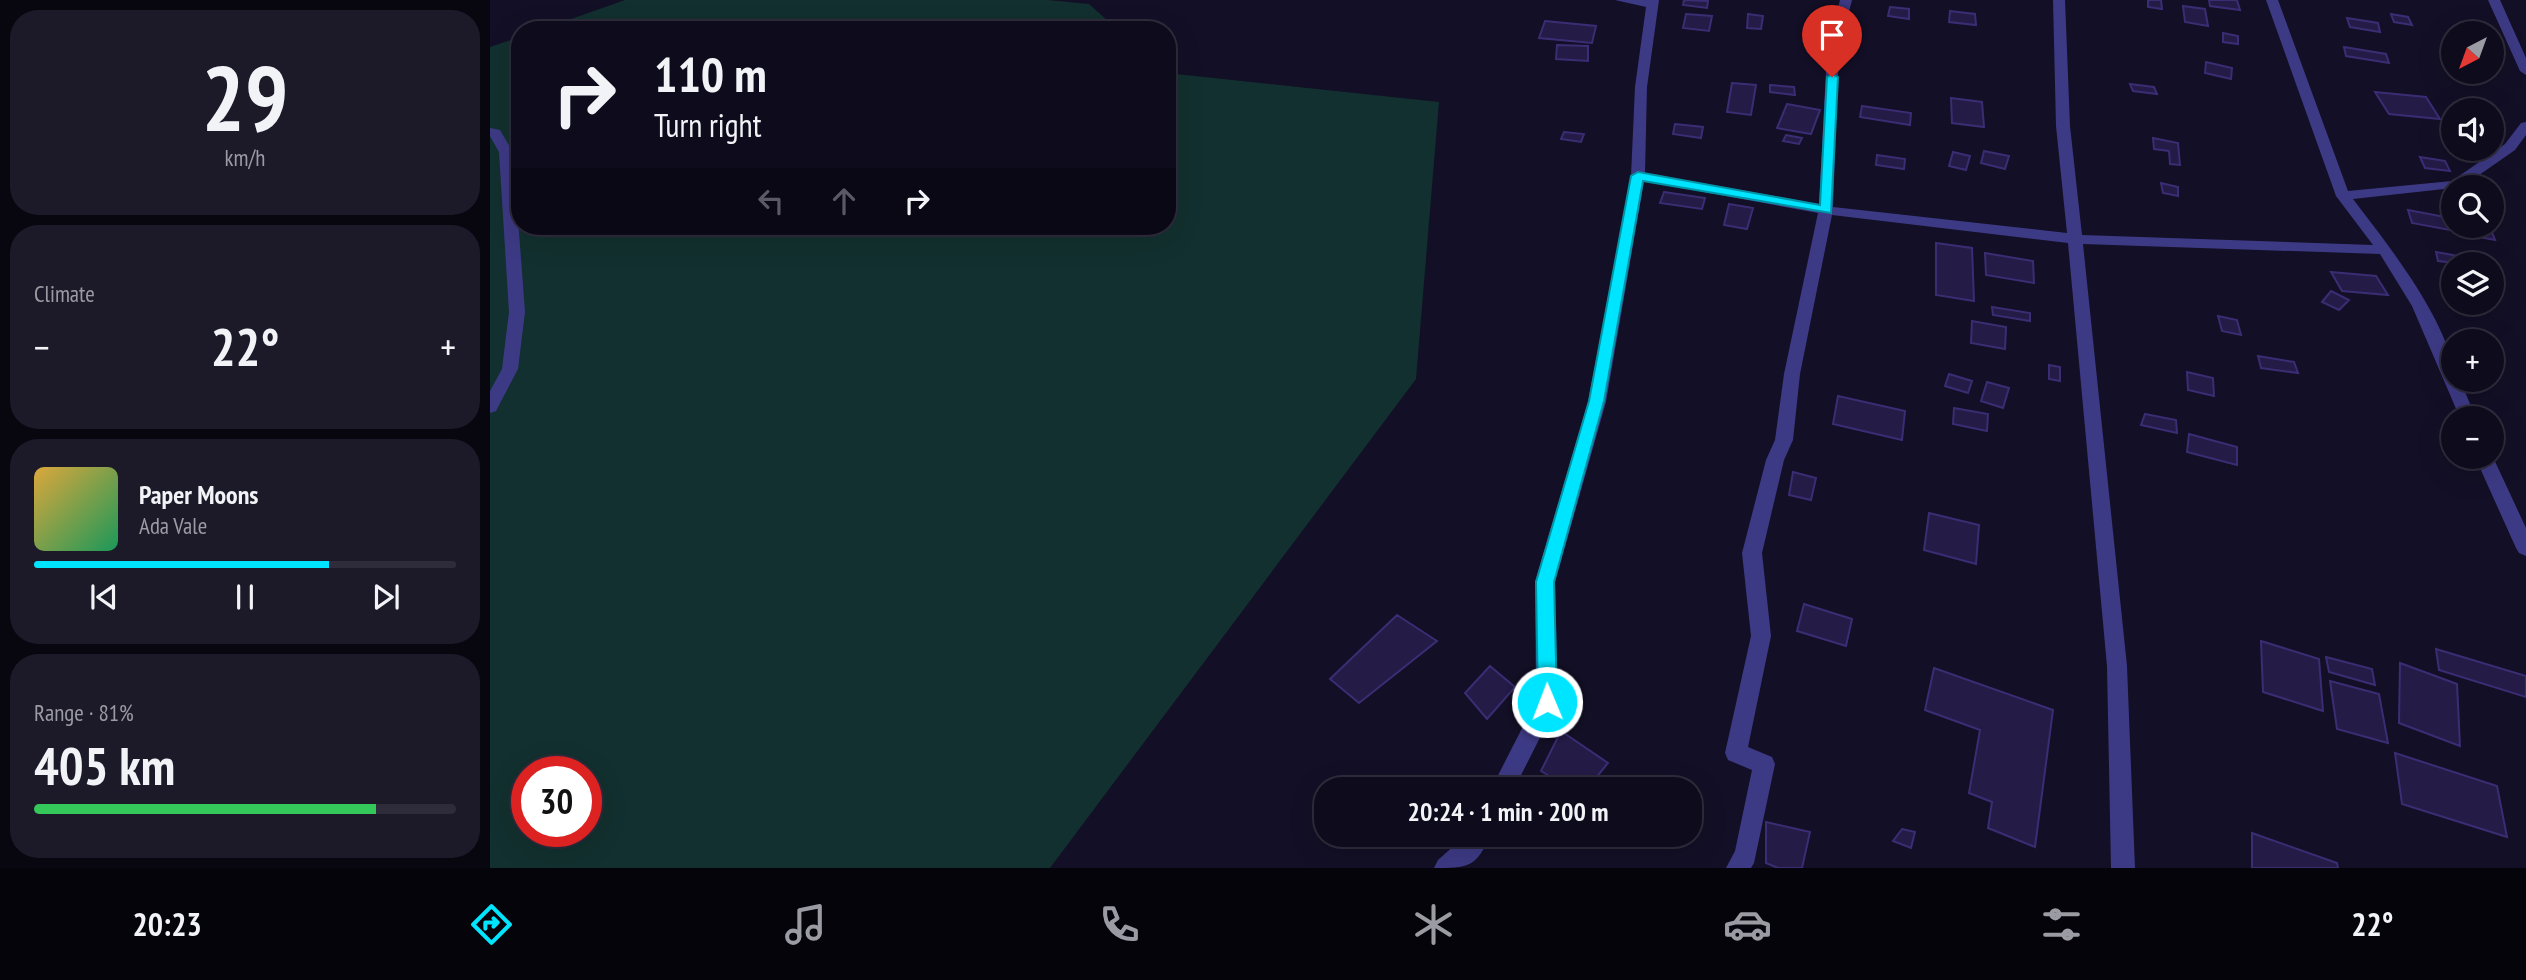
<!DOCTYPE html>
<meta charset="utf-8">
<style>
body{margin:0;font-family:"PT Sans Narrow",sans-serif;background:#1c1929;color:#f1f3f6;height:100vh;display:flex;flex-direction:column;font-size:26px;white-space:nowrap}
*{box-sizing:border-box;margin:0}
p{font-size:23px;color:#9b9ba3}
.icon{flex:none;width:38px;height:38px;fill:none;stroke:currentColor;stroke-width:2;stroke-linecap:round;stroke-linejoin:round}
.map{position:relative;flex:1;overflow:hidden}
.side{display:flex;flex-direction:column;gap:10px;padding:10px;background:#08060f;width:490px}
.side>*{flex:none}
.banner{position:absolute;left:21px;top:21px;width:665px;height:214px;border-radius:28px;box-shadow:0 7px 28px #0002,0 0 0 2px #2e2b3b;background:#0e0b1c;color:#f1f3f6;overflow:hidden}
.needle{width:46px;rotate:221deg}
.buttons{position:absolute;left:1951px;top:21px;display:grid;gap:14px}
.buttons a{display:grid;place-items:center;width:63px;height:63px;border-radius:50%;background:#0e0b1c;box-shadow:0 7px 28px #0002,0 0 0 2px #2e2b3b;font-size:35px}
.speed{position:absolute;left:21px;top:756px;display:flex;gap:14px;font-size:35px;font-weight:700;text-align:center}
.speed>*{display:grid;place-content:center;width:91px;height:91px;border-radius:50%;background:#0e0b1c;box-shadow:0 7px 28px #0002,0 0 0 2px #2e2b3b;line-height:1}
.speed .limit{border:10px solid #d22;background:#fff;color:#111}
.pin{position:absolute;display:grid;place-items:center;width:60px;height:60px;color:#fff;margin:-72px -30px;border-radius:50% 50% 50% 0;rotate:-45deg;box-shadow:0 0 7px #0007}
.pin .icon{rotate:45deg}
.me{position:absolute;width:77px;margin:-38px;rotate:359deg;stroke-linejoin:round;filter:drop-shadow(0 0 5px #0008)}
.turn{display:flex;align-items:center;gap:24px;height:147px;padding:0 28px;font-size:32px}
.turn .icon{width:91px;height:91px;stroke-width:2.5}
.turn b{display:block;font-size:49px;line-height:60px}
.lanes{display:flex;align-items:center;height:66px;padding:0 28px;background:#0003;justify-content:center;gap:35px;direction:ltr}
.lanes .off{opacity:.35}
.big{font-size:52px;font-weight:600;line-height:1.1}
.side .widget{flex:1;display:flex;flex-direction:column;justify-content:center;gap:10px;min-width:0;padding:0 24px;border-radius:28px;background:#1c1929}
.side .dial{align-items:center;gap:0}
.dial b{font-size:91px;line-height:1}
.song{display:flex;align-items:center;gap:21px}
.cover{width:84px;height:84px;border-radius:10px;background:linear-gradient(135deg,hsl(40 70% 55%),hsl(150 70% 35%))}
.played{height:7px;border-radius:4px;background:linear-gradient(90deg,#00e5ff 70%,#2e2b3b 70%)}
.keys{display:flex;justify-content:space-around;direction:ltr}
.heat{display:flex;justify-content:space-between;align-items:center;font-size:38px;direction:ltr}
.charge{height:10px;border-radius:5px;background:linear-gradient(90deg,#34c759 81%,#2e2b3b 0)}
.trip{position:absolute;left:824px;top:777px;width:388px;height:70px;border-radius:28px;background:#0e0b1c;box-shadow:0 7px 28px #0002,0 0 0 2px #2e2b3b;font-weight:600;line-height:70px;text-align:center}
.tab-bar{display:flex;height:112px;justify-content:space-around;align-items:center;background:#06040b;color:#9b9ba3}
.tab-bar .icon{width:49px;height:49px}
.tab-bar .on{color:#00e5ff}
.tab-bar b{font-size:32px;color:#f1f3f6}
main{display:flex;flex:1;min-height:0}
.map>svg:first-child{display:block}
.green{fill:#12302f;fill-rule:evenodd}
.building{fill:#241b47;stroke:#3b2d73;stroke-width:2}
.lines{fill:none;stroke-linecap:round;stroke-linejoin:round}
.street{fill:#3d3a85;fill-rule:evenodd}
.route{fill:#00e5ff;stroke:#0095a6;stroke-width:2}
</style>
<main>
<section class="side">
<div class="widget dial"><b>29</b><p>km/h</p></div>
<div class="widget"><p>Climate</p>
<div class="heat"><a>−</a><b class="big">22°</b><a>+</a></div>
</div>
<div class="widget">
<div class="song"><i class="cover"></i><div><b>Paper Moons</b><p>Ada Vale</p></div></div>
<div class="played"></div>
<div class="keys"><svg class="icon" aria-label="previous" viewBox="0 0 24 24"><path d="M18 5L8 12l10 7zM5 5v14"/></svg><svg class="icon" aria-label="pause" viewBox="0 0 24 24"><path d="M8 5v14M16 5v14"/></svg><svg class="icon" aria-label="next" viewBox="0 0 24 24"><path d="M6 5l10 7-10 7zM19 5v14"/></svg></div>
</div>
<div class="widget"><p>Range · 81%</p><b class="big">405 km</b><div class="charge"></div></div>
</section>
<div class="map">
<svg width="2036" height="868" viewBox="0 0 2036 868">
<rect width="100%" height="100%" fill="#130f26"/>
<path class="green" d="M135,0H558L599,4L628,30H50Z
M30,37V226H677V73L949,102L926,379L560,868H0V47ZM37,772H96V831H37Z"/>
<path class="building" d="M1194,0L1218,1L1217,8L1193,5Z
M1658,0H1671L1672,9L1658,7Z
M1719,0H1747L1750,10L1720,6Z
M1693,6L1715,9L1718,26L1695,22Z
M1400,7L1419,9V19L1398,16Z
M1460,11L1485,14L1486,25L1459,22Z
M1196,14L1222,16L1219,31L1193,28Z
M1258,14L1273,16L1271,29L1257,28Z
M1901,14L1918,17L1922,25L1904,22Z
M1857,18L1888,23L1890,32L1860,27Z
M1055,21L1106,26L1102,43L1049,38Z
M1733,33L1748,36V44L1733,42Z
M1067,45L1098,46V61L1066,59Z
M1854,47L1896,54L1899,63L1856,56Z
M1716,62L1742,68L1741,79L1715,73Z
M1242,83L1266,85L1261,115L1237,112Z
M1640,84L1664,87L1667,94L1643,91Z
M1280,85L1304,87L1305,95L1280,92Z
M1885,92L1936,97L1950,119L1899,114Z
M1461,98L1492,102L1494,127L1462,123Z
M1297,104L1330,110L1321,134L1287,128Z
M1372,106L1421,113L1420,125L1370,117Z
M1185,124L1213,127L1211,138L1183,134Z
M1074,132L1094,134L1091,142L1071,139Z
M1296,135L1312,138L1309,144L1293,141Z
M1663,138L1688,143L1690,165L1680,164L1679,151L1664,149Z
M1494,151L1519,156L1515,169L1491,163Z
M1463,152L1480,156L1476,170L1459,166Z
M1387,155L1415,159L1414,169L1386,165Z
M1930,157L1955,161L1960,171L1935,168Z
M1671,183L1688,187V196L1673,193Z
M1174,192L1215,198L1212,209L1170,203Z
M1239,204L1263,208L1257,229L1234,225Z
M1918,210L1960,218L1965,231L1922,223Z
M1970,226L2000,227L2005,240L1973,234Z
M1446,243L1482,248L1484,301L1446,295Z
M1946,252L1974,257L1976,264L1948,261Z
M1495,253L1543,261L1544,283L1496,275Z
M1841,272L1886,276L1898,295L1852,291Z
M1841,291L1859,300L1849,310L1832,302Z
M1502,307L1540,313V321L1503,315Z
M1728,316L1747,320L1751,335L1732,331Z
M1482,321L1516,327L1515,349L1481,343Z
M1768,356L1804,362L1808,373L1771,368Z
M1559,365L1570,367V381L1559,379Z
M1697,372L1723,378L1724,396L1698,390Z
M1459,374L1482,381L1478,393L1455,386Z
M1497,382L1519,388L1513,408L1491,401Z
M1348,396L1415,411L1412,440L1343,424Z
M1464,408L1498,414L1497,431L1463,424Z
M1655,414L1686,420L1687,433L1651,425Z
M1699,434L1747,447V465L1697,452Z
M1303,472L1326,478L1321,500L1299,495Z
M1439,513L1489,525L1486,564L1434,550Z
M1314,604L1362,619L1356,646L1307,631Z
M907,615L947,641L869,703L840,679Z
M1771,641L1829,659L1833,711L1773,692Z
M1946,649L2036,676V697L1949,670Z
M1836,657L1882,669L1885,685L1839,672Z
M1910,663L1967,684L1970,746L1909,723Z
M1000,666L1025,687L997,719L975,693Z
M1444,668L1563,710L1545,847L1498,828L1502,802L1479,793L1490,730L1435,710Z
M1840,681L1889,694L1898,743L1847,729Z
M1071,731L1118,763L1097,789H1080L1051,771Z
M1905,753L2007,786L2017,837L1912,804Z
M1276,822L1320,832L1312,868H1288L1276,863Z
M1412,829L1425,832L1421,848L1403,841Z
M1762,833L1847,863L1848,868H1762Z"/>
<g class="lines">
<path class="street" d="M1125,0H1169L1157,87L1155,173L1329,204L1337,51L1350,0H1362L1349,51L1343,207L1577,233L1566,126L1563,0H1575L1580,126L1592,235L1883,245L1846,196L1776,0H1788L1858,191L1962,181L2015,144L2031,123L2036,122V135L2025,150L1972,187L1863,199C1895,241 1964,327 1964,380H1970L1986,418H1970L1922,306L1890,254L1593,244L1637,666L1645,868H1621L1617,666L1578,243L1342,215L1310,374L1303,440L1294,460L1272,553L1281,636L1258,747L1282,757L1285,764L1264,863L1261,868H1236L1245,851L1262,770L1238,760L1235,753L1261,636L1252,553L1276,460L1285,440L1294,374L1328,213L1154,181L1116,402L1065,582L1068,702L1024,789H1001L1046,701L1045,582L1098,402L1141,176L1145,87L1156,7Z
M1998,0H2010L2036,58V75L2030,71Z
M0,128L10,130L23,152L35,312L28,369L6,411L0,413V391L12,369L19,312L9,152L0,136Z
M2002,455L2036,528V556L2029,553L2026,548L1985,457Z
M976,835H1000C987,868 977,868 944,868L948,860Z"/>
</g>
<path class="route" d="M1342,74L1348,77L1341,213L1153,181L1114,401L1064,582L1067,702L1064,708L1057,710L1050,708L1048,702L1046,582L1099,401L1141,176L1148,172L1330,205L1337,77Z"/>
</svg>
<div class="buttons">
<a><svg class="needle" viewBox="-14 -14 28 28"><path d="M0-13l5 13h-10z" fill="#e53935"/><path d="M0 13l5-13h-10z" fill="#9b9ba3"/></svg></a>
<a><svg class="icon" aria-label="sound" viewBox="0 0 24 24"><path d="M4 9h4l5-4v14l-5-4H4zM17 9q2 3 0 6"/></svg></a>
<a><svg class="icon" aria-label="search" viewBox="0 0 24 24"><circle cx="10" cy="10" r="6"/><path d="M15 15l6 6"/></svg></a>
<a><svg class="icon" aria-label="layers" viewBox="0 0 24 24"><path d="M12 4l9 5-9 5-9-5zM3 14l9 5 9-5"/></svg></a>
<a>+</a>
<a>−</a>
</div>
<div class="speed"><div class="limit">30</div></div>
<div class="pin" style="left:1342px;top:77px;background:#d93025"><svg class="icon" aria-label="arrive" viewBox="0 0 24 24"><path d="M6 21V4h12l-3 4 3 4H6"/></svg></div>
<svg class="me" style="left:1057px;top:702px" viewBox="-20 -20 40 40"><circle r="17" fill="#00e5ff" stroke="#fff" stroke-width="3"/><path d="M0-11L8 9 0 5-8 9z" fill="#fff"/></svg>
<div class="trip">20:24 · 1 min · 200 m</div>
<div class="banner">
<div class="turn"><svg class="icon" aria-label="right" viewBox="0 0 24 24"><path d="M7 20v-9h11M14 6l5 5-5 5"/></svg><div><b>110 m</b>Turn right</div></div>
<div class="lanes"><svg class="icon off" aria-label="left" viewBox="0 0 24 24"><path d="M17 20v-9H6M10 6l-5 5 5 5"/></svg><svg class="icon off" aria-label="ahead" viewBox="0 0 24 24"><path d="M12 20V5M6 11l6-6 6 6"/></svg><svg class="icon" aria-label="right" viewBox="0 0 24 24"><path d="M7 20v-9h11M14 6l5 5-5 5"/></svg></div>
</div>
</div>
</main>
<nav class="tab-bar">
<b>20:23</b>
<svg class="icon on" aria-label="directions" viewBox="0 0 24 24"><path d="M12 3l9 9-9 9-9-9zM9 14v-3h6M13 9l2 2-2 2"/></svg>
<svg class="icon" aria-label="music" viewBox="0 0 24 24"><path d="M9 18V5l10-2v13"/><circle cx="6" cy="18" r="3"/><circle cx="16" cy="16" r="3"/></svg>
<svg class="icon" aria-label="phone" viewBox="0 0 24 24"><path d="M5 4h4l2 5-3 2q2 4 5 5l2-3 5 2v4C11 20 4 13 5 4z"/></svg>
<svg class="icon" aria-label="climate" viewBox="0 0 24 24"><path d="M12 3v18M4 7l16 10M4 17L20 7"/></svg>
<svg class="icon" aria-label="car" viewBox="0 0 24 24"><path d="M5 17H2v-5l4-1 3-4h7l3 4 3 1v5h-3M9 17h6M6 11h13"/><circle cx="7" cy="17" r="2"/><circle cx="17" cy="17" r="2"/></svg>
<svg class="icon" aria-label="filters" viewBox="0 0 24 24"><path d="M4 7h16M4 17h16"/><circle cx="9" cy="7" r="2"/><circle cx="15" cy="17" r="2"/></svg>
<b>22°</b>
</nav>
